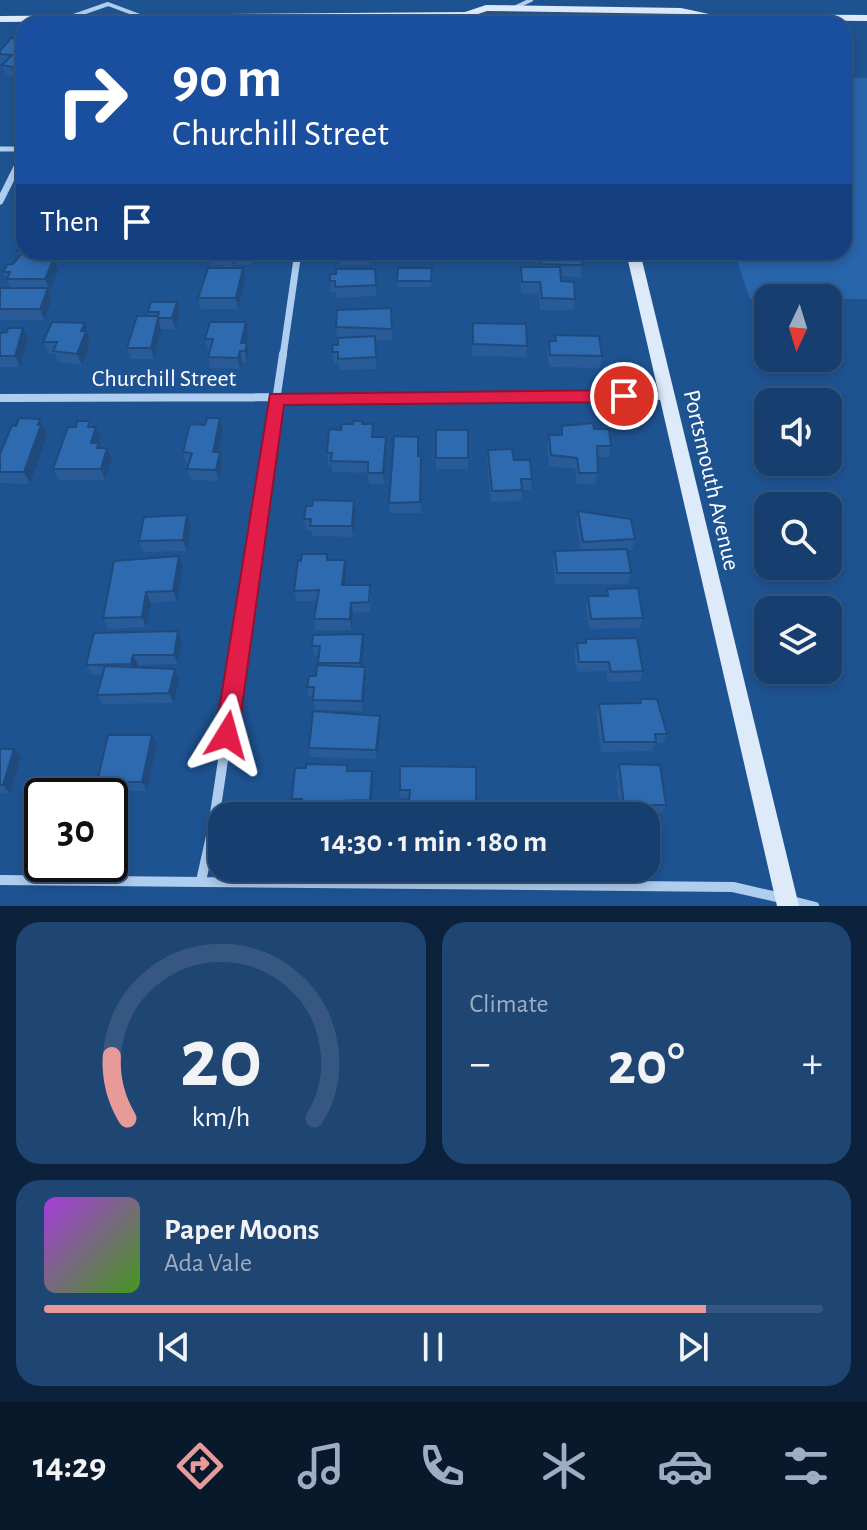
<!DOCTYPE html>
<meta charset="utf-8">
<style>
body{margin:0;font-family:"Alegreya Sans",sans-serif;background:#1f4573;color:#f1f3f6;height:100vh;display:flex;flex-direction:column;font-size:30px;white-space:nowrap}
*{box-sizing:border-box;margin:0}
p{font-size:26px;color:#9eaec2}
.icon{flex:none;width:44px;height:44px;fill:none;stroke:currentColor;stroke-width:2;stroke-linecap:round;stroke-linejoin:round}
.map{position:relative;height:906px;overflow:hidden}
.drawer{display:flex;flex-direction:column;gap:16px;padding:16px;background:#0c223c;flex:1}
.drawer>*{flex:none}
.top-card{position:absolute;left:16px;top:16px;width:836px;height:244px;border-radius:24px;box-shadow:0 4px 12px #0003,0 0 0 2px #355781;background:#1a4fa0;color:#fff;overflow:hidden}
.needle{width:52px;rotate:184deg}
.fabs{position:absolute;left:754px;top:284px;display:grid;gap:16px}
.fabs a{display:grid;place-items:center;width:88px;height:88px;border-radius:16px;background:#163e6e;box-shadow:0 4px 12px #0003,0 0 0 2px #355781;font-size:40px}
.speed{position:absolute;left:24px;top:778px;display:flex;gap:16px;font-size:40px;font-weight:700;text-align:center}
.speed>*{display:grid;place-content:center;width:104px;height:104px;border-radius:50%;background:#163e6e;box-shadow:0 4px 12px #0003,0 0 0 2px #355781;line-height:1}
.speed .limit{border:4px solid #111;border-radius:12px;background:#fff;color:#111}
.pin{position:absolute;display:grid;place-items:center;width:68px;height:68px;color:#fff;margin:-34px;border:4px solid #fff;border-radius:50%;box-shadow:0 2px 8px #0007}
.me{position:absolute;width:88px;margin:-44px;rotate:8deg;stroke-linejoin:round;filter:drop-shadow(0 0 6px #0008)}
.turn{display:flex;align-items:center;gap:28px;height:168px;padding:0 24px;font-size:36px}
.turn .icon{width:104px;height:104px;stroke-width:2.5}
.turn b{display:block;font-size:56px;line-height:68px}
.then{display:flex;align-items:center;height:76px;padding:0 24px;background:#0003;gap:16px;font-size:30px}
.big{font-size:60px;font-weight:600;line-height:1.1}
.drawer .tile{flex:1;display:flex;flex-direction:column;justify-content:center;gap:12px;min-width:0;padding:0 28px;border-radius:24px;background:#1f4573}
.drawer .dial{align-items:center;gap:0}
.dial svg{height:208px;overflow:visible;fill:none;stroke:#355781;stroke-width:7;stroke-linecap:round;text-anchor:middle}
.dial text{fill:#f1f3f6;stroke:none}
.song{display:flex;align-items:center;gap:24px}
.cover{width:96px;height:96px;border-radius:12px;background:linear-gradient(135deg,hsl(280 70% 55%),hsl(100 70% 35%))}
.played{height:8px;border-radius:4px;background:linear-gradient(90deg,#e69b98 85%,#355781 85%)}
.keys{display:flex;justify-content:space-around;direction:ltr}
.heat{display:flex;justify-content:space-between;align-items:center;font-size:44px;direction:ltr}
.drawer .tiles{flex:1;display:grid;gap:16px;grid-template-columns:1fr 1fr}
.tile:last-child{grid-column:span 2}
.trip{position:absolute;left:208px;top:802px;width:452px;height:80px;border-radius:24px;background:#163e6e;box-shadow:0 4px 12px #0003,0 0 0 2px #355781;font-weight:600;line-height:80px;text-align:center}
.tabs{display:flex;height:128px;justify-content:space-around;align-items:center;background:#09192c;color:#9eaec2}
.tabs .icon{width:56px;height:56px}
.tabs .active{color:#e69b98}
.tabs b{font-size:36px;color:#f1f3f6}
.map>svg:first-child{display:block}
.green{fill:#2865ab}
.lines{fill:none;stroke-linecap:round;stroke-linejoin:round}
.service-far1{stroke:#afcdee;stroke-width:4}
.service{stroke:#afcdee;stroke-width:8}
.minor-far3{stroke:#afcdee;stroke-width:5}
.minor-far2{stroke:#afcdee;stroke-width:7}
.minor-far1{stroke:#afcdee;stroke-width:8}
.minor{stroke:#afcdee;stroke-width:10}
.secondary{fill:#dceafa;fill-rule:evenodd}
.wall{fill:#285b97}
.shaded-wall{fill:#204a7b}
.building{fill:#2e6ab0;stroke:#204a7b;stroke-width:2}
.route{fill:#e11d48;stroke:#92132f;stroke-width:2}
.labels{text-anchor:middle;stroke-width:8;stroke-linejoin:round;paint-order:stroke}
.street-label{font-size:24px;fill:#fff;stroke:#1e5392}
</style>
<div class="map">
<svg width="867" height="906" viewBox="0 0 867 906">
<rect width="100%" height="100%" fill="#1e5392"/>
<path class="green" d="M844,78H867V299H750L734,252H844Z"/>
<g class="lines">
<path class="service-far1" d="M514,8L531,0
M68,18L108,4L140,16"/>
<path class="service" d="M791,900L815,906"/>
<path class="minor-far3" d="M333,24L334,16
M0,149H24
M21,159L24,153"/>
<path class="minor-far2" d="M0,201L22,157
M283,356L298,252"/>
<path class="minor-far1" d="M0,398L665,396
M246,602L283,354"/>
<path class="minor" d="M0,880L733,887L786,899
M201,881L213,827L247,600"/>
<path class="secondary" d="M486,5L681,8L709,14L867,15V21L709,20L693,24L488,22L468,18L0,22V16L465,12ZM487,11L681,14L697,17L478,14Z
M626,252H640L799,906H777Z"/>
</g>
<path class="wall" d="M24,39V72L21,78L6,75L2,65H1L0,63V51Z
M24,231V252H71L67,262H56L58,270L49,290L52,299L44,320H0V288H11L3,272L13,264L19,257L17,251L20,245L17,239Z
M208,252H257L253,265H235L234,268L245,280L238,309H201L198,298L225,268L224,265H210Z
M339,252H371L370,265H340Z
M533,252H573V254L582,265L581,277L561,276V281L575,299L574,310H540L538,294L521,293L520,278L521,267H539L540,255H533Z
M432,268L431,287H398L397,281Z
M375,269L376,296L336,298V292H331L330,281L336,274Z
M177,302L180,313L175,329H161L154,359H131L127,348L149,316L148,312Z
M391,308L392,340H375L376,369L339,370V363H334L332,352L338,345L336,327Z
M473,323L527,346L526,357L472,356Z
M0,333L28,339L20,367H0Z
M89,334L88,336L90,343L82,365L58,362L55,354L48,353L43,342Z
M248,334L246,343H247L249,355L247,363H242L240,369L210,368L208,357L209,350H208L205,339Z
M555,335L602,356L600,368L549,367L547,352L549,341H554Z
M90,421L92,427H96L101,438L99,443L101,448H107L112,459L105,480H58L53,469L76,427Z
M362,424L386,448L384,484H369L368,473L332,472L331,465H328L327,453L341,430Z
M562,426L594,429L611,446L609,457H597L598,473L595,484H577L575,469L549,466L547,446L549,435H560Z
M45,430V432L47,436L30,484L0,483V454Z
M223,430L218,452L222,463L219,481L191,480L187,469L189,464L186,463L183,452Z
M436,430L468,458V469H436Z
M488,450L514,460L532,479L531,490H522L521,501L491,502L487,461Z
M421,456V513H390L389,503Z
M578,511L635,539L632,550H627L631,573L628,584H555L553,562L555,551L581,550L576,522Z
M356,512L353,537L312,536L311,530H306L304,519Z
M191,526L187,551L143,552L139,541Z
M179,556L183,567L177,601L151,603L146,627L108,629L103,618Z
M328,560L346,571L345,585L371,596L370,612L353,613L352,630H315L314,619L317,601H297L294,591Z
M607,589L643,618L640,628L589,629L586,606L588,596H605Z
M178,631L182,642L178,664L138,665L137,668L175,669L179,679L174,703L103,704L97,695L103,674L92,675L86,665Z
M363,634L364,644L362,667H365L366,676L363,711L315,710L313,697H309L307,687L316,676L318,656H314L312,646Z
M586,639L643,671L640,681L608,682L606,671L577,672L574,653L577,643H585Z
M640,699L667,734L663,743H656L652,751L601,752L596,713L599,704L638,703Z
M380,716L381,725L377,759L311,757L309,748Z
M157,744L147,791H103L97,782Z
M0,749L21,758L10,794L0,793Z
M619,764L666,805L662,813H620L616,773Z
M347,765L348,771L373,780L372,809L304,811L303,807H294L292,799L306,768Z
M400,766L476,802V810H410L409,798H400Z"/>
<path class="shaded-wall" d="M22,59L24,65V72L21,78L17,68Z
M64,252H71L67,262Z
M252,252H257L253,265L251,254Z
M233,254L235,265L234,269L232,258Z
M54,258L58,270L50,290L45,279Z
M243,268L245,280L238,309L236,298Z
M48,288L52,299L44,320L40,309Z
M177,302L180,313L175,329L172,318Z
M158,318L161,329L154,359L151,348Z
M246,322L248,334L244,351L241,343Z
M85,323L90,343L82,365L77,354L81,331Z
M23,328L28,339L20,367L15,356Z
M247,343L249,355L247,363L245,351Z
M240,351L242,363L240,369L238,358Z
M220,418L223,430L216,463L213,452Z
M40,419L47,436L30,484L24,472Z
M96,427L101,438L99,443L103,454L91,443Z
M386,437V448L384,484L383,473Z
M107,448L112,459L105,480L101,469Z
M220,452L222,463L219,481L216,470Z
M354,501L356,512L353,537L352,526Z
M187,515L191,526L187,551L183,540Z
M179,556L183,567L177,601L173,591Z
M345,560L346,571L344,596L342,585Z
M146,592L151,603L146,627L142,617Z
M351,603L353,613L352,630L350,619Z
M178,631L182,642L178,664L174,655Z
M363,634L364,644L362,673L360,663Z
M133,655L138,665L136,674L131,664Z
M365,667L366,676L363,711L362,701Z
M175,669L179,679L174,703L169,693Z
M380,716L381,725L377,759L376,750Z
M152,735L157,744L147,791L142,782Z
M14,749L21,758L10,794L3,785Z
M372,771L373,780L372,809L370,800Z"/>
<path class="building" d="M219,18L231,20L230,24H211L212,20Z
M461,18L481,20V24H462Z
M238,19H253L252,24H236Z
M376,19H398L397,24H375Z
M412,20H428V24H411Z
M285,22V24H260L261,23Z
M542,22L543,24H512V23Z
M11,38L24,39V59H22L17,68L2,65L12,55L0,54V51Z
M20,231H24V251H17L23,238L17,239Z
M208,252H252L251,254H233L232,258H223L224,254L207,253Z
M339,252H370V254H339Z
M540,252H565L566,254L581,255L582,265L541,264Z
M22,253H43L41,258H54L45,279H7L10,272H3L7,265L13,264Z
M521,267H560L561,281L574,282L575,299L542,298L540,282H522Z
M208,268H243L236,298H198Z
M398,268H432L431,281H397Z
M336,269H375L376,285L335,287V281H330V274H336Z
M0,288H48L40,309H0Z
M151,302H177L172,318H158L151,348H127L137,316H158L159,312H148Z
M391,308L392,329L336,327L337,310Z
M52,322L85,323L81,331H86L77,354L53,351L57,342H43Z
M210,322H246L241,343H247L245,351H240L238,358L208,357L213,339H205Z
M473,323L526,324L527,346L473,344Z
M8,328H23L15,356H0V333L7,332Z
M555,335L599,336L602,356L550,355L549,341H556Z
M375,336L376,357L338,359V352H332L333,345H338V338Z
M19,418L40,419L38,425H41L24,472H0V454L12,425L16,426Z
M207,418H220L213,452H220L216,470L187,469L192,453L183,452L190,424L205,425Z
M77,421H90L88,427H96L91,443H99L97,448H107L101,469H53L68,427H76Z
M353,421H362V424H373L372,437H386L383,473H368V462L331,461L332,453H327L329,429L341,430L342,424H353Z
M593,423L594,429H609L611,446H597L598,473H579L577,458L551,455L549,435H562V426Z
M436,430H468V458H436Z
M394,436L418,437V456H421L420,502L389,503Z
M512,449L514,460H530L532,479H521L522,490L492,491L488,450Z
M313,500L354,501L352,526H310L311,519H304L306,506H312Z
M578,511L631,519L635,539L583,542Z
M187,515L183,540L139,541L144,517Z
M627,549L631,573H557L555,551Z
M302,554H327V560H345L342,585H370L369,602L351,603L350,619H314L319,590L294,591L298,560L301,561Z
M179,556L173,591L146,592L142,617L103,618L114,561Z
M638,588L643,618L591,619L588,596H608L607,589Z
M178,631L174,655H133L131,664L86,665L94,633Z
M363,634L360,663H318L320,646H312L313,635Z
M637,638L643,671L611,672L609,662H579L577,643H586V639Z
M317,665L365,667L362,701L313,700L314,687H307L309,676H316Z
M105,666L175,669L169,693L97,695Z
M640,699H657L667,734H655L656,742H604L599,704L641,703Z
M313,711L380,716L376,750L309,748Z
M108,735H152L142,782H97Z
M0,749H14L3,785H0Z
M306,764L347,765V771H372L370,800L302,802V799H292L295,768H306Z
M619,764L660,765L666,805H624Z
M400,766L476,767V802L409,801L410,790H400Z"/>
<path class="route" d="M624,390L633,396L624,402L284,405L238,735L235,743L227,746L219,743L215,735L270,394Z"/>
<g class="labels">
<g class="street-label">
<text x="164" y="386">Churchill Street</text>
<text transform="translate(712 480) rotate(77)" y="8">Portsmouth Avenue</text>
</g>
</g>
</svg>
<div class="fabs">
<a><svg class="needle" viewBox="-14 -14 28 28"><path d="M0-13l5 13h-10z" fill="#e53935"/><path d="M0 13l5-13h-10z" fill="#9eaec2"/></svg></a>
<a><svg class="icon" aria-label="sound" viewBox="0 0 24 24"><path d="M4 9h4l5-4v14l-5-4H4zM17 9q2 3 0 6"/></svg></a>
<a><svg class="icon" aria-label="search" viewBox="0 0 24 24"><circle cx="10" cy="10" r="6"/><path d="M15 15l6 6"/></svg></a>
<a><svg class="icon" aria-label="layers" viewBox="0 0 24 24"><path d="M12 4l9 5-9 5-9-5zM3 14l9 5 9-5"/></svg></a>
</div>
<div class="speed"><div class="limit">30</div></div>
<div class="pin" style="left:624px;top:396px;background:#d93025"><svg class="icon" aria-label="arrive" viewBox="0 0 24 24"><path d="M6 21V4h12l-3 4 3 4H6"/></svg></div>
<svg class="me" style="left:227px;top:735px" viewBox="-20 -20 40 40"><path d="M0-17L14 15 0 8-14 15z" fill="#e11d48" stroke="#fff" stroke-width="4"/></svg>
<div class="trip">14:30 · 1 min · 180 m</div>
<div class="top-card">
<div class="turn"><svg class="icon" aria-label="right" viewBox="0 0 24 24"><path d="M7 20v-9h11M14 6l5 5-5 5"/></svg><div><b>90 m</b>Churchill Street</div></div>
<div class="then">Then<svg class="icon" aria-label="arrive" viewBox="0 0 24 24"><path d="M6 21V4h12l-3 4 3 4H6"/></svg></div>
</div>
</div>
<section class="drawer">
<div class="tiles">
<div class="tile dial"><svg viewBox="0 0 100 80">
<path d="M14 69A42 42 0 1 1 86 69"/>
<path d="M14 69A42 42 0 0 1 8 45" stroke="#e69b98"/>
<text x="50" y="56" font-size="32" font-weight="700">20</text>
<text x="50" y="72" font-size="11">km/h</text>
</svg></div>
<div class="tile"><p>Climate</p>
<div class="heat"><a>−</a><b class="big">20°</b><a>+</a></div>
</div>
<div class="tile">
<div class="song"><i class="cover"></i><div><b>Paper Moons</b><p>Ada Vale</p></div></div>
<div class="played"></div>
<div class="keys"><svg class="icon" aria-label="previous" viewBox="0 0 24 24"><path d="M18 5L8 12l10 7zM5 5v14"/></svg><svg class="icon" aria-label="pause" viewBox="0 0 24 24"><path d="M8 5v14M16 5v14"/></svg><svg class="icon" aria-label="next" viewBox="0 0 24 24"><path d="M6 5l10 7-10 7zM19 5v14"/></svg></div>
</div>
</div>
</section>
<nav class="tabs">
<b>14:29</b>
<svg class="icon active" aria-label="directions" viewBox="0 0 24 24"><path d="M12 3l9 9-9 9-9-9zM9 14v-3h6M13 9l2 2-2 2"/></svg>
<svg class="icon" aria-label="music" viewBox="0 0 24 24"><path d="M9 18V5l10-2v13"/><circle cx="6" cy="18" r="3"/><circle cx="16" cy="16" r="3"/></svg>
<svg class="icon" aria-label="phone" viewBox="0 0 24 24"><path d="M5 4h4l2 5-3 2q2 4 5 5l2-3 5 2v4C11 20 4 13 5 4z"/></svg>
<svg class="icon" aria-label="climate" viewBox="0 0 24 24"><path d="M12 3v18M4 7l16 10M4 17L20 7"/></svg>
<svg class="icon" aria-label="car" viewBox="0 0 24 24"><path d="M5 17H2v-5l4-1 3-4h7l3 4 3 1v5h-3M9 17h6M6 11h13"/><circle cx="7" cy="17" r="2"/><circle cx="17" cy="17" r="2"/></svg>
<svg class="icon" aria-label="filters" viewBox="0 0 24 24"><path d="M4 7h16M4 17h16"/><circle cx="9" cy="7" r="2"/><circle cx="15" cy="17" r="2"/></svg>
</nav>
